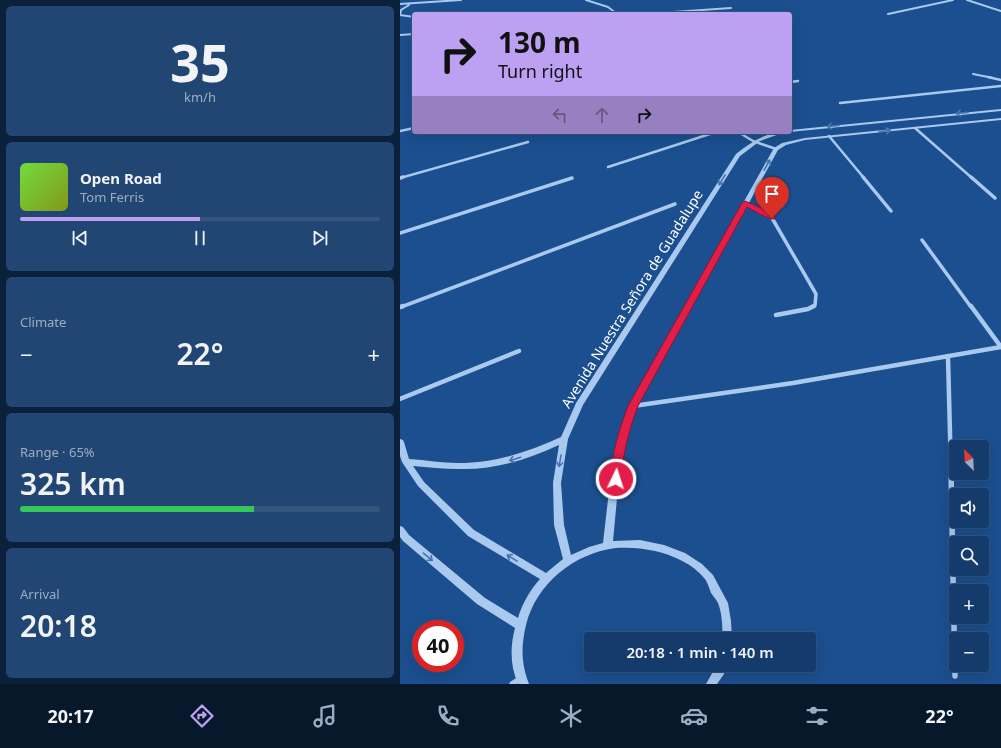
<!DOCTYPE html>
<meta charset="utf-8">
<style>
body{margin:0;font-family:"Noto Sans",sans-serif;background:#214673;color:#f1f3f6;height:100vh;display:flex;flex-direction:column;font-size:15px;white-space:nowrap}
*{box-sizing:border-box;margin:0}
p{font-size:13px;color:#9dadc1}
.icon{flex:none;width:22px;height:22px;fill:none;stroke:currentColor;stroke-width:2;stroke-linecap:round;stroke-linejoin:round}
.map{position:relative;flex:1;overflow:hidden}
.sheet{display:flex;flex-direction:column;gap:6px;padding:6px;background:#0b203b;width:400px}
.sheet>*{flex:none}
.hud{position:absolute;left:12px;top:12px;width:380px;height:122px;border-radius:4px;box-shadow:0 4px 16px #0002,0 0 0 1px #33557e;background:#bca0f2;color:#111;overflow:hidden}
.needle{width:26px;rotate:336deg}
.buttons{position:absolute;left:549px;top:440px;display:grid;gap:8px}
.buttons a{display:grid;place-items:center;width:40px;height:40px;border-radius:4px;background:#143b6b;box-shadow:0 4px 16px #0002,0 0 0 1px #33557e;font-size:20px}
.speed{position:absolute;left:12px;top:620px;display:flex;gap:8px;font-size:20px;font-weight:700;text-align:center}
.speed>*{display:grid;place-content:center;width:52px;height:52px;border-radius:50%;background:#143b6b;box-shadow:0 4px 16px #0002,0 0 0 1px #33557e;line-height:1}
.speed .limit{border:6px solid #d22;background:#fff;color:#111}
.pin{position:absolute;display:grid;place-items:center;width:34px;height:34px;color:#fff;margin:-41px -17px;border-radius:50% 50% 50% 0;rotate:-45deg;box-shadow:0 0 4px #0007}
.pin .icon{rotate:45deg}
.me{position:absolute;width:44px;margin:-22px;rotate:4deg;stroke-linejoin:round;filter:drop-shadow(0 0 3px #0008)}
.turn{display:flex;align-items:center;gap:14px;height:84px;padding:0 20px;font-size:18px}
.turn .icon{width:52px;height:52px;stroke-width:2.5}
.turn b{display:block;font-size:28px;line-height:34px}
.lanes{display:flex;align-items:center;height:38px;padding:0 20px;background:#0003;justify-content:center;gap:20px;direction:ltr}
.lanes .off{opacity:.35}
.big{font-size:30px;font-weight:600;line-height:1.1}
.sheet .card{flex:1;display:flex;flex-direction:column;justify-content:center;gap:6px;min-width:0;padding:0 14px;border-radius:6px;background:#214673}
.sheet .dial{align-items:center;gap:0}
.dial b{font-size:52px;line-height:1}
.song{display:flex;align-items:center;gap:12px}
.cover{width:48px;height:48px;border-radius:6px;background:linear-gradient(135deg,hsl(100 70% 55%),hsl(70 70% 35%))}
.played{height:4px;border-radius:2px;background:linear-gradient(90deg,#bca0f2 50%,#33557e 50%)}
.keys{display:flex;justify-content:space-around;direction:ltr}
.heat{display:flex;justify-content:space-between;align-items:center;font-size:22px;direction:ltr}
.charge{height:6px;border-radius:3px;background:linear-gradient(90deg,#34c759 65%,#33557e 0)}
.trip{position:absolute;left:184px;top:632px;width:232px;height:40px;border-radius:4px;background:#143b6b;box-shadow:0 4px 16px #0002,0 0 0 1px #33557e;font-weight:600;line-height:40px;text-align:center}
.tab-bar{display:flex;height:64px;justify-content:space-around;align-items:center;background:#08182b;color:#9dadc1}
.tab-bar .icon{width:28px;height:28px}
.tab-bar .selected{color:#bca0f2}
.tab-bar b{font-size:18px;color:#f1f3f6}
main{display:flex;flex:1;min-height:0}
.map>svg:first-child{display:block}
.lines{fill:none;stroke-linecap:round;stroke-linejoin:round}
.minor-far4{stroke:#a9c9ee;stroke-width:2}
.minor-far3{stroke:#a9c9ee;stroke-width:2.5}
.minor-far2{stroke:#a9c9ee;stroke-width:3.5}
.minor-far1{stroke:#a9c9ee;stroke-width:4.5}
.minor{stroke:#a9c9ee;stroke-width:5.5}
.tertiary{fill:#a9c9ee;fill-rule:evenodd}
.oneway{stroke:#4674ac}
.route{fill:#e11d48;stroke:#92132f}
.labels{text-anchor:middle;stroke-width:4;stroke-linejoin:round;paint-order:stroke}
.street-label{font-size:14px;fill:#fff;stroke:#1b4f8f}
</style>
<main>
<section class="sheet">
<div class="card dial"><b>35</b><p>km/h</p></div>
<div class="card">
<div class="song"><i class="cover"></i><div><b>Open Road</b><p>Tom Ferris</p></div></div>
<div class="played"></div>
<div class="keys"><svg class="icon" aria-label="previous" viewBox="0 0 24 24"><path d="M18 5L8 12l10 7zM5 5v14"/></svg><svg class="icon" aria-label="pause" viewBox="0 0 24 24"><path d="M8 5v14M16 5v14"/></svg><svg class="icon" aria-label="next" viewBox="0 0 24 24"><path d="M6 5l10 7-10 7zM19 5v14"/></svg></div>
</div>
<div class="card"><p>Climate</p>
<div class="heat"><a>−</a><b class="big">22°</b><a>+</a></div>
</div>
<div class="card"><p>Range · 65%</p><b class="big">325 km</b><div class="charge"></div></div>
<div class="card"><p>Arrival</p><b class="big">20:18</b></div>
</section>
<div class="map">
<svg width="601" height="684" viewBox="0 0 601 684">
<rect width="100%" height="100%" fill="#1b4f8f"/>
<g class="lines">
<path class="minor-far4" d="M186,0L208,7L217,14
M567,0L601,11
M0,4L61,0
M244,14L331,8
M488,14L553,0
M0,15L1,10L9,5
M0,15L14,17
M0,35L14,34
M573,74L593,78"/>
<path class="minor-far3" d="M588,77L601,80
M390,82L398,81
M440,103L601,86
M515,128L572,178
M0,131L14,128
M338,132L353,141L376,149
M429,136L464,178
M208,167L316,132
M0,178L128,142"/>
<path class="minor-far2" d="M463,177L491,211
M571,177L595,198
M0,178L3,177
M345,203L365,212L372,218L416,294L415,305L412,307
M0,233L172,178
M522,240L571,307
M1,307L275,204"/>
<path class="minor-far1" d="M571,306L601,347
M0,307L3,306
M376,315L408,309L414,306
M548,357L551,472
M0,399L119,351
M233,406L393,383L601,347"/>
<path class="minor" d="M551,471L555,676
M112,684L121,678"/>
<path class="tertiary" d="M601,109V111L390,132H388H390V130Z
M601,118V120L405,140L386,145L378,150L237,406L227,433L221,456L213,541L240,540L264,545L285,553L302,564L313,575L328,603L331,621L332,639H322C323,628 322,613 318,603C316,599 313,596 311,593C309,588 308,583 305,579C293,564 273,555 255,551C242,548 229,547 216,548C174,553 136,584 126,625C121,647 121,663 129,684H118C110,666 110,647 115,628L77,604L3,541L0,537V526L3,527L9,535L85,598L118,618C122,604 130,590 140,579L68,536L18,486L2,462L0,456V439L3,440L4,442L9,459C26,460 42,463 58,463C95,463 128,452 161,437L176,403L336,154C351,142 366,132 385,132L360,141L340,156L183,405L168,439L161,483L164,525L171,555L189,547L203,543L213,456L219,433L229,406L374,148L382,143L405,138ZM159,445L153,483L154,525L163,559L146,573L74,530L24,482L13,466C28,467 44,469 59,469C94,470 127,460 159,445Z
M316,665H326L324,674L317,684H306L315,668Z"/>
</g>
<defs><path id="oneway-shaft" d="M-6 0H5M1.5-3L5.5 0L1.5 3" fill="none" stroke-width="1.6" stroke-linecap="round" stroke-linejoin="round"/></defs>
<g class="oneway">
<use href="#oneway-shaft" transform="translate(562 113) rotate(174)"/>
<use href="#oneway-shaft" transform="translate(433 126) rotate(174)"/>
<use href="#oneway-shaft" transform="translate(485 131) rotate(-6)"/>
<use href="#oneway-shaft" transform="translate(367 165) rotate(-61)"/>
<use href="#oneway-shaft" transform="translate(322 180) rotate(122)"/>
<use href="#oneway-shaft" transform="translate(115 459) rotate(163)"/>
<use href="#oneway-shaft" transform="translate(160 461) rotate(100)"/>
<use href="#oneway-shaft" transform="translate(28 557) rotate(40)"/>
<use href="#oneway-shaft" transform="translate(112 558) rotate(-149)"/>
</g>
<path class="route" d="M345,201L368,211L376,218L374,219C369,220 353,210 347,207L238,406C229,430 223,453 221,479L220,482L216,483L212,482L210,479C212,453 219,430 228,406L342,203Z"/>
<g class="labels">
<g class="street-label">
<text transform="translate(232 299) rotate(-58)" y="5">Avenida Nuestra Señora de Guadalupe</text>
</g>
</g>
</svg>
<div class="buttons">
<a><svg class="needle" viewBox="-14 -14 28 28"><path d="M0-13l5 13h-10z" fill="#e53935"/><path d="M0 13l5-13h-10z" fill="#9dadc1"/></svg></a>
<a><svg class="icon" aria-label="sound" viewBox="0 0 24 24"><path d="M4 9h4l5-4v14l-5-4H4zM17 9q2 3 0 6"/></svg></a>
<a><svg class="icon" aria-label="search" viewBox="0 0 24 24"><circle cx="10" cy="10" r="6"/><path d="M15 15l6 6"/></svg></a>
<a>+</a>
<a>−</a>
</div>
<div class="speed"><div class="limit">40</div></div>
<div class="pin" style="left:372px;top:218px;background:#d93025"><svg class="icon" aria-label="arrive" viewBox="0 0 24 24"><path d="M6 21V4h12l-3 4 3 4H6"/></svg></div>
<svg class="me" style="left:216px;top:479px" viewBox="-20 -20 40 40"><circle r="17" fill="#e11d48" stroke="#fff" stroke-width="3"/><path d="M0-11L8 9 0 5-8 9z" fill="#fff"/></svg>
<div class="trip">20:18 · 1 min · 140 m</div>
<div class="hud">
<div class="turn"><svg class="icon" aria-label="right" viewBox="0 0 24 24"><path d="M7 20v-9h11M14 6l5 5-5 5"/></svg><div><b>130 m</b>Turn right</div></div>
<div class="lanes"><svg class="icon off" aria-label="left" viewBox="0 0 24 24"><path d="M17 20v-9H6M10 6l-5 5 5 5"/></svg><svg class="icon off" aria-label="ahead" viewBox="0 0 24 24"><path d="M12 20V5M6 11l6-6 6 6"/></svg><svg class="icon" aria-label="right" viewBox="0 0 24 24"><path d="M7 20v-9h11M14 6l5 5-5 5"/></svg></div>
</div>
</div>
</main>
<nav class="tab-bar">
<b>20:17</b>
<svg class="icon selected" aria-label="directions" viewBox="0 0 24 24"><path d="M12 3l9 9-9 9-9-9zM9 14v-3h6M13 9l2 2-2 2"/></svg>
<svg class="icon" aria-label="music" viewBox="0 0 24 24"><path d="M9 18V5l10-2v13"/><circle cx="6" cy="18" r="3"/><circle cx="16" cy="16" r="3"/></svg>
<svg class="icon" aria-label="phone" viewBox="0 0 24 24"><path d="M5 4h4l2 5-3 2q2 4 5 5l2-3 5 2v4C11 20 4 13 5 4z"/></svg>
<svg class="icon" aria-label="climate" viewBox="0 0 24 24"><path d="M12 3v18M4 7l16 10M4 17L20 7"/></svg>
<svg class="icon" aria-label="car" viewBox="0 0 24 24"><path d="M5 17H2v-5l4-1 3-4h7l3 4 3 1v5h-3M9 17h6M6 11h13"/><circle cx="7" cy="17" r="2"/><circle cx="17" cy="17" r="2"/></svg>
<svg class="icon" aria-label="filters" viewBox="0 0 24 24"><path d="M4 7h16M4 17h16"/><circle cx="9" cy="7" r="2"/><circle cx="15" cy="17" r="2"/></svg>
<b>22°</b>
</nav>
